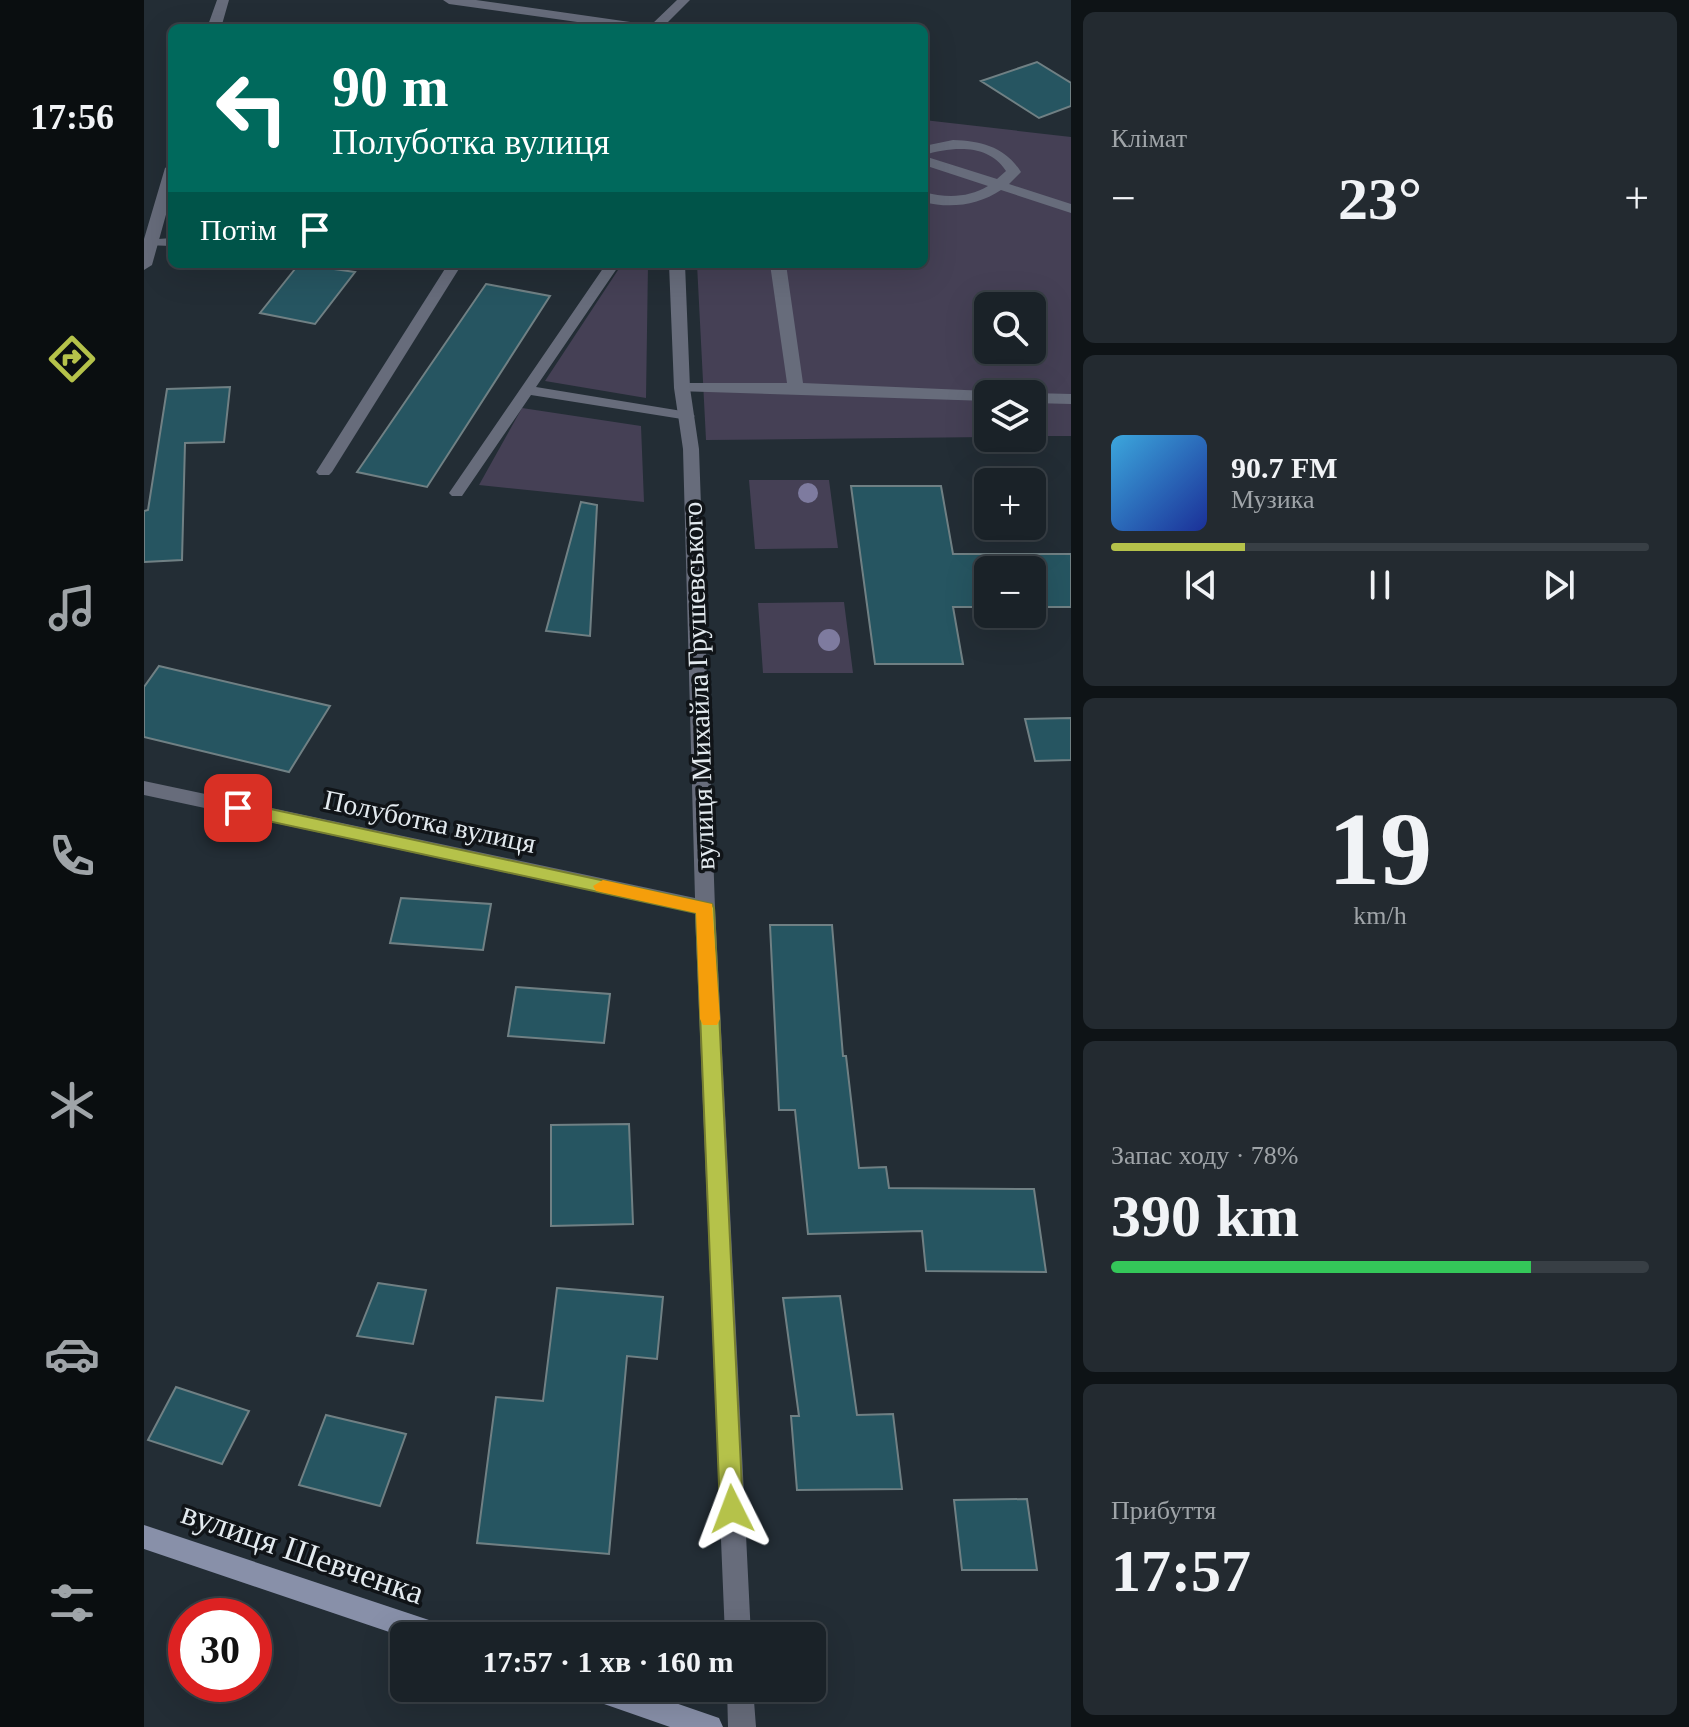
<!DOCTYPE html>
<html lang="uk">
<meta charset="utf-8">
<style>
body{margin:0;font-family:Georgia,serif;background:#232a30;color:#f1f3f6;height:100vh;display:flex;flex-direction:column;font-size:30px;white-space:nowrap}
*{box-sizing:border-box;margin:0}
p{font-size:26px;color:#9fa4a8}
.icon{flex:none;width:44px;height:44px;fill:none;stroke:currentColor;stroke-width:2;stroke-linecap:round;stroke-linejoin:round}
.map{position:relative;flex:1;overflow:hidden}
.sheet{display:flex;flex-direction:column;gap:12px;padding:12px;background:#0e1316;width:618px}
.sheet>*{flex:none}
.guide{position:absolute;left:24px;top:24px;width:760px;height:244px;border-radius:12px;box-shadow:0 8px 32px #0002,0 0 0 2px #383f45;background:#00695c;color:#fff;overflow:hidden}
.fabs{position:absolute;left:830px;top:292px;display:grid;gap:16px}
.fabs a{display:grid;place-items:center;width:72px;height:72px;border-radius:12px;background:#1a2228;box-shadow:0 8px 32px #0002,0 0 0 2px #383f45;font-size:40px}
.speed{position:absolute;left:24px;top:1598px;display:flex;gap:16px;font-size:40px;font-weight:700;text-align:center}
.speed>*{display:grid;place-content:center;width:104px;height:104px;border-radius:50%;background:#1a2228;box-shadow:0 8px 32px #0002,0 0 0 2px #383f45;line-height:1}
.speed .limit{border:12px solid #d22;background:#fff;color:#111}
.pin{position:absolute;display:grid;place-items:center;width:68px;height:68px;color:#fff;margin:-34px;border-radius:16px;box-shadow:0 4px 12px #0006}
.me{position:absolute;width:88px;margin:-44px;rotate:357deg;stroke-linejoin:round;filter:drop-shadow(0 0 6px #0008)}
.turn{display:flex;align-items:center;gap:28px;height:168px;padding:0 32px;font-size:36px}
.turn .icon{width:104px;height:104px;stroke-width:2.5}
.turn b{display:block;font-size:56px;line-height:68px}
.then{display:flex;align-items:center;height:76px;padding:0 32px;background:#0003;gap:16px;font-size:30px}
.big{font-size:60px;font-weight:700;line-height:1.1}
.sheet .widget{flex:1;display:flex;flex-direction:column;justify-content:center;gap:12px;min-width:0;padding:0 28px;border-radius:12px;background:#232a30}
.sheet .dial{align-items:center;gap:0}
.dial b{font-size:104px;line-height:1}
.song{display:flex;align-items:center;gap:24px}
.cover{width:96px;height:96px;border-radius:12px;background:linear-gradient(135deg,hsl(200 70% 55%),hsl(230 70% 35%))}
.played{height:8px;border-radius:4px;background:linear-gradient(90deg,#b5c24a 25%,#383f45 25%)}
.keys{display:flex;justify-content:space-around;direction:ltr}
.heat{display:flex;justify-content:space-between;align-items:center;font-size:44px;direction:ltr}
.charge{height:12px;border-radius:6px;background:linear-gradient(90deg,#34c759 78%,#383f45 0)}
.trip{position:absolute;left:246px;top:1622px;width:436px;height:80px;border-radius:12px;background:#1a2228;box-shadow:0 8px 32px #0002,0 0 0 2px #383f45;font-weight:700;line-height:80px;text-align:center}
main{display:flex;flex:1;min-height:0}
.menu{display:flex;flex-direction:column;width:144px;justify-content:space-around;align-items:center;background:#0a0e10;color:#9fa4a8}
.menu .icon{width:56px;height:56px}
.menu .selected{color:#b5c24a}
.menu b{font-size:36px;color:#f1f3f6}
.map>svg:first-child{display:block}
.green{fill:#454055;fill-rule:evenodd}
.building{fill:#265561;stroke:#708084;stroke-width:2}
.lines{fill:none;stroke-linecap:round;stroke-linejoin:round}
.service{fill:#676c7b;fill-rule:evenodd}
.pedestrian{fill:#676c7b;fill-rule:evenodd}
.minor{fill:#676c7b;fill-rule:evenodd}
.secondary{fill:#8890a9;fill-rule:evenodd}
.tree{fill:#7e7b9f}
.route{fill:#b5c24a;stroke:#767e30;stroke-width:2}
.slow{fill:#f59e0b}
.labels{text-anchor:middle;stroke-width:7;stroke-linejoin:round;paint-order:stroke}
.street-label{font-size:28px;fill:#e3eaef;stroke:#101418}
.near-street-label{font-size:34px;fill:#e3eaef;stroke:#101418}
</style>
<main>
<nav class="menu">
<b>17:56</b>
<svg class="icon selected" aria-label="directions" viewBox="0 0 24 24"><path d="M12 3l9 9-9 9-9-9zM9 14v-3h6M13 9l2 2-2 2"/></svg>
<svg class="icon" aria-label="music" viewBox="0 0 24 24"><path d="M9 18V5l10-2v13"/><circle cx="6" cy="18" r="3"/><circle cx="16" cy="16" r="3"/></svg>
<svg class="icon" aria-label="phone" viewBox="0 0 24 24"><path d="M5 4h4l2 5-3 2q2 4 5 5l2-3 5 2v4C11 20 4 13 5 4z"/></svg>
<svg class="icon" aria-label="climate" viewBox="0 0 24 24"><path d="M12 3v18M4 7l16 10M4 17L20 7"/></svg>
<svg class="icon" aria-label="car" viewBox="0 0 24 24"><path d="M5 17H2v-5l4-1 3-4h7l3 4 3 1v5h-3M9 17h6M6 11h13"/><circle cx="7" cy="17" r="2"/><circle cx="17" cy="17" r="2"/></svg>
<svg class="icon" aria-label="filters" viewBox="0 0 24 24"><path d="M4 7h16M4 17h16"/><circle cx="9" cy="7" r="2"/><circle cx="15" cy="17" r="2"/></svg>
</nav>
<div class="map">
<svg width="927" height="1727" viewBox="0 0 927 1727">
<rect width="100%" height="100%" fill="#232d35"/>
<path class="green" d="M780,120L927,137V436H888V394H844V437L562,440L553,264H780ZM844,306H888V350H844Z
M478,264H504L502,398L401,381Z
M378,408L497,426L500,502L335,485Z
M605,480H685L694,548L611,549Z
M700,602L709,673H619L614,603Z"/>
<path class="building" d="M893,62L927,83V106L895,118L837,81Z
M155,264L211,272L171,324L116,313Z
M342,284L406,296L283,487L213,472Z
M86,387L80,442L41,443L38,560L0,562V511L4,510L23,389Z
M707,486H797L809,554H927V607H888V570H844V607H809L819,664H731Z
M437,502L453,505L446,636L402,631Z
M15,666L186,706L145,772L0,737V687Z
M927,718V760L891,761L881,719Z
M257,898L347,904L339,950L246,943Z
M626,925H688L699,1056H702L715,1168L742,1167L745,1188L890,1189L902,1272L782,1271L778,1231L664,1234L651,1110H635Z
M372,987L466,994L460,1043L364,1036Z
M485,1124L489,1224L407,1226V1125Z
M234,1283L282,1290L269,1344L213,1336Z
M413,1288L519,1297L513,1359L483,1356L465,1554L333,1543L352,1397L399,1401Z
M696,1296L713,1415L749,1414L758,1489L653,1490L647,1416H655L639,1298Z
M32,1387L105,1411L78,1464L4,1440Z
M182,1415L262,1434L236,1506L155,1485Z
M883,1499L893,1570H818L810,1500Z"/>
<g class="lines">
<path class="service" d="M28,238V246L0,245V240Z
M304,264H318L188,472L185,475H175L172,472Z
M462,264H476L392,387L544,412L551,416L544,420L387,395L318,496H308L305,493Z"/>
<path class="pedestrian" d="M809,140C838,141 861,147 877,172L865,184L927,204V213L857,190C835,205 806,209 780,202V192C802,198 824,198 844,186L780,165V156L853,179L862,171C844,143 808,147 780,155V146Z
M626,264H642L659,383L844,391L851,394H844V401L532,391V385L538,383H643Z
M888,393L927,394V404L888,403V394H885Z"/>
<path class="minor" d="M73,0H85L77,28H63Z
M299,0H332L507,25L533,0H546L518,28H476L305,4Z
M28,164V193L8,265L0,270V239L21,168Z
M525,264H541L546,388L555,449L571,908L607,1636H581L551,913L0,795V781L551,898L539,449L530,388Z
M583,1688H609L612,1727H584Z"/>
<path class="secondary" d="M0,1525L294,1623L303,1627L307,1636L260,1637L0,1549Z
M436,1688H488L575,1718L579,1727H526L440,1697Z"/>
</g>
<g class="tree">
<circle cx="664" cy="493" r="10"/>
<circle cx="685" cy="640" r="11"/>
</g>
<path class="route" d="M94,802L568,904L570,908L599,1509L596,1517L588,1520L580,1517L576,1509L552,913L87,813L85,808L87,804Z"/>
<path class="slow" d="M459,880L568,904L576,1019L573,1025H559L556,1019L552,913L452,891L449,886Z"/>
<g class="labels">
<g class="street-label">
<text transform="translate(554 686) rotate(-92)" y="10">вулиця Михайла Грушевського</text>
<text transform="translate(286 821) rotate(12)" y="10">Полуботка вулиця</text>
</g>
<g class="near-street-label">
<text transform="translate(159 1552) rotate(19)" y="12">вулиця Шевченка</text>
</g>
</g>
</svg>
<div class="fabs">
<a><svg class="icon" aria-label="search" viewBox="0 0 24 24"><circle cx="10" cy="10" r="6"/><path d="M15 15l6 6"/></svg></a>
<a><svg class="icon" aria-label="layers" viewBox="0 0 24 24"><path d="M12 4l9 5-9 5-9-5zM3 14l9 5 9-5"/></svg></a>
<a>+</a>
<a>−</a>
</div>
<div class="speed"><div class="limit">30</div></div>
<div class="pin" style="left:94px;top:808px;background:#d93025"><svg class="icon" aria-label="arrive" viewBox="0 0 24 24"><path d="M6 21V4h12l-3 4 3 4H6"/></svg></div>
<svg class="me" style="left:588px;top:1509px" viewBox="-20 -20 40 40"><path d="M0-17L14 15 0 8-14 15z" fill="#b5c24a" stroke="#fff" stroke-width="4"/></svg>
<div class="trip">17:57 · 1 хв · 160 m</div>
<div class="guide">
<div class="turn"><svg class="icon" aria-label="left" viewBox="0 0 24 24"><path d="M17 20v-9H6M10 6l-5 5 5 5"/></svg><div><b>90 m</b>Полуботка вулиця</div></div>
<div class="then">Потім<svg class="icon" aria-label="arrive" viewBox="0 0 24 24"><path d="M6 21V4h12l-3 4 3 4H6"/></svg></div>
</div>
</div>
<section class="sheet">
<div class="widget"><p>Клімат</p>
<div class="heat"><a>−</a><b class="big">23°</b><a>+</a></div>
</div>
<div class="widget">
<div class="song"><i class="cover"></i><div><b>90.7 FM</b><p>Музика</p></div></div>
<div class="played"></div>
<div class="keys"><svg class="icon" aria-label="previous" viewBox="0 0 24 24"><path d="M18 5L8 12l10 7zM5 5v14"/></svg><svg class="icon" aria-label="pause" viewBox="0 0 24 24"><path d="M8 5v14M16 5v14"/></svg><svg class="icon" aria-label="next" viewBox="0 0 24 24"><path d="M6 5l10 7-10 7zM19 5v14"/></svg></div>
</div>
<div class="widget dial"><b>19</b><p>km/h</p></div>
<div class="widget"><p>Запас ходу · 78%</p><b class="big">390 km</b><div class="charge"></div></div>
<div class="widget"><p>Прибуття</p><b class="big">17:57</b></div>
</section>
</main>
